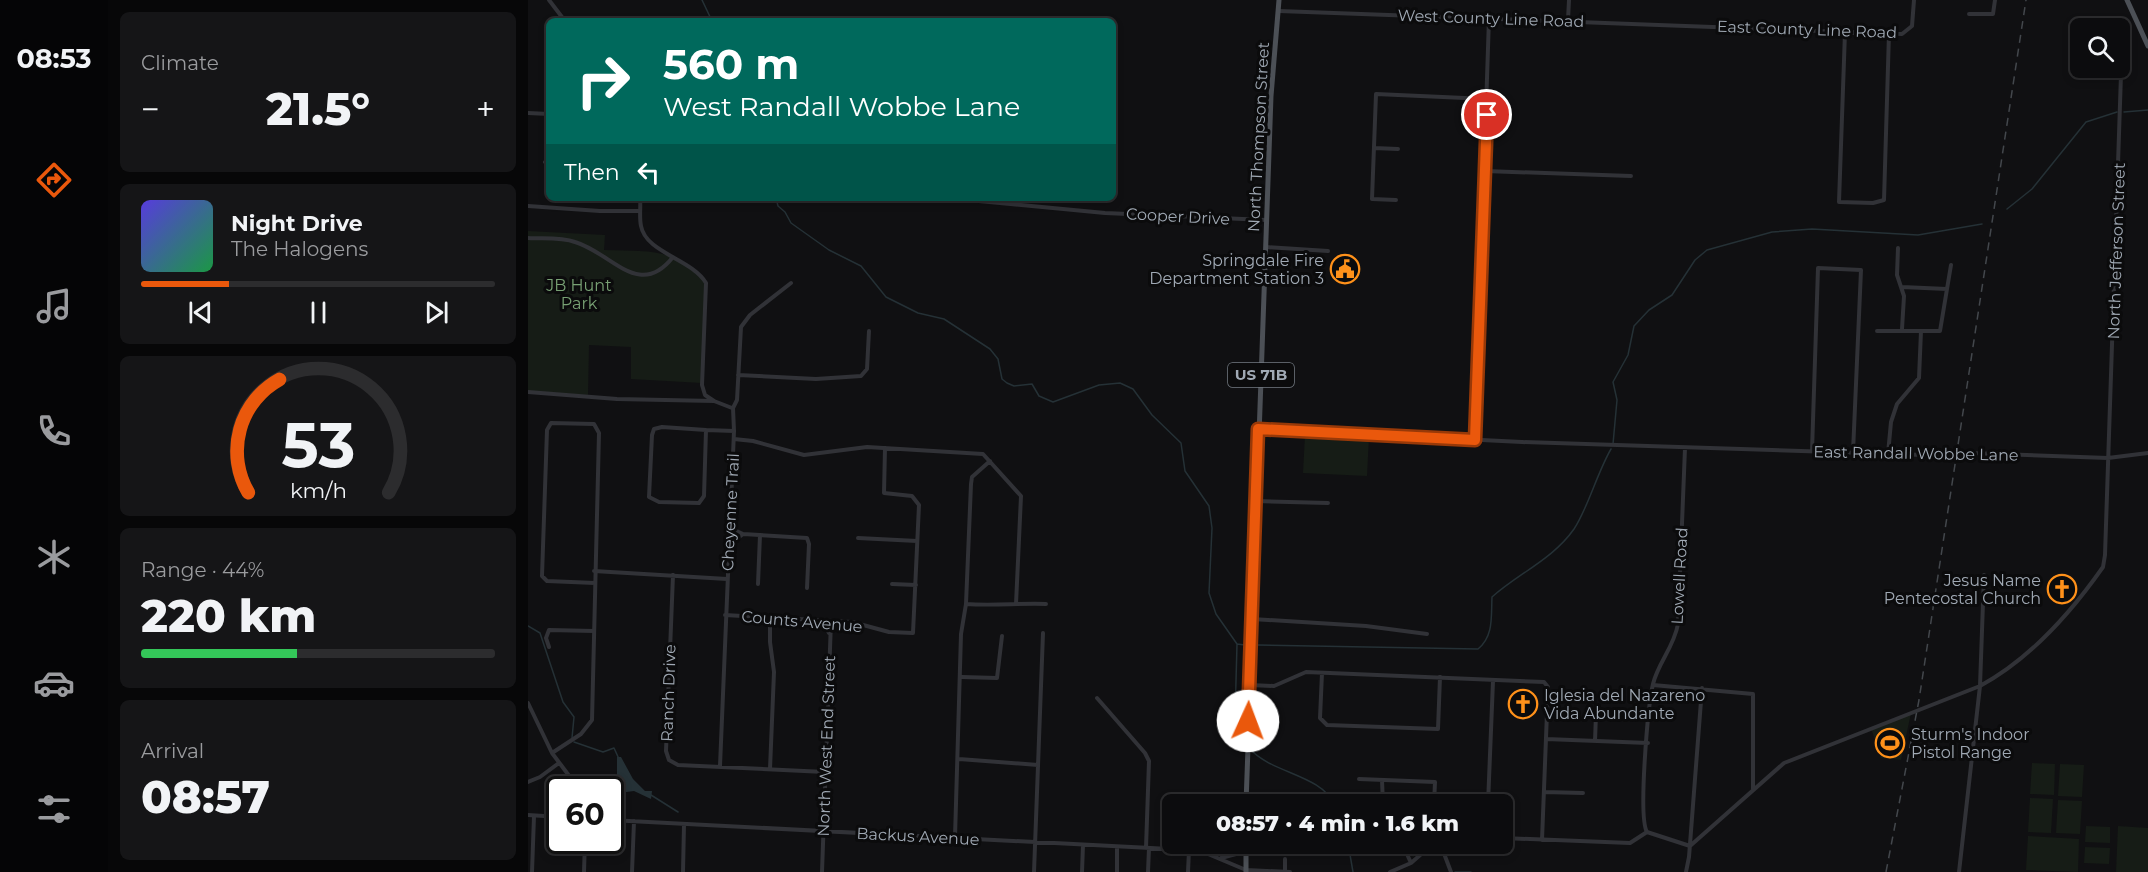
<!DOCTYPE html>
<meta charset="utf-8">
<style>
body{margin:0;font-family:Montserrat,sans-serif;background:#151517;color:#f1f3f6;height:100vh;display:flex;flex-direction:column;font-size:22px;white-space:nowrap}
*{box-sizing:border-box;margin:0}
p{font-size:20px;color:#9a9b9e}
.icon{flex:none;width:33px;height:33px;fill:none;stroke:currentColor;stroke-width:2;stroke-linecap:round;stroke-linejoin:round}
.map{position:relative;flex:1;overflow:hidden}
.drawer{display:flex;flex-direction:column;gap:12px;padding:12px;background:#070708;width:420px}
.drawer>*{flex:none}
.hud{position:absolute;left:18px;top:18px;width:570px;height:183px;border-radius:9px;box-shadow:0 3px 9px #0003,0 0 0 2px #2c2c2e;background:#00695c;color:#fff;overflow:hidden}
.tools{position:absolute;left:1542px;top:18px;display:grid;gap:12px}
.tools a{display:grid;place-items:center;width:60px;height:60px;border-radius:9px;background:#0c0c0e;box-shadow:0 3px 9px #0003,0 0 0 2px #2c2c2e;font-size:30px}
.speed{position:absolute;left:18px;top:776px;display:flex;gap:12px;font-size:30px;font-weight:700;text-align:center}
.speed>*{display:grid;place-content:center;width:78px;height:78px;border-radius:50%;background:#0c0c0e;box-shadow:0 3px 9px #0003,0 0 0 2px #2c2c2e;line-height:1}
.speed .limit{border:3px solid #111;border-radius:9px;background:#fff;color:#111}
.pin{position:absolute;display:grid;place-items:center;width:51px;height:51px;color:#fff;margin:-26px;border:3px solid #fff;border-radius:50%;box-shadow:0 2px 6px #0007}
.me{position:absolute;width:66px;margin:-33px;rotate:2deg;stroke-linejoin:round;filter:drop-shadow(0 0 4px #0008)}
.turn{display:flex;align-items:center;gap:21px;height:126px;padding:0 18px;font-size:27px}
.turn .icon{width:78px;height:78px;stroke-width:2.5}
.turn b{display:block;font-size:42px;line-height:51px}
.then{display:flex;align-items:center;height:57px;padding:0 18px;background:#0003;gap:12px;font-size:22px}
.big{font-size:45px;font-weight:800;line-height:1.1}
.drawer .card{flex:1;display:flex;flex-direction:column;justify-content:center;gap:9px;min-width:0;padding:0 21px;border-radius:9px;background:#151517}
.drawer .dial{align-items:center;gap:0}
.dial svg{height:156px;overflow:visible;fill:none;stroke:#2c2c2e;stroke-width:7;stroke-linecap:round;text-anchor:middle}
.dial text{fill:#f1f3f6;stroke:none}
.song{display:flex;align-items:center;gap:18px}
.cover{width:72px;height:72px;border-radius:9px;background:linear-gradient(135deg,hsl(250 70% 55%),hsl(140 70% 35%))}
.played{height:6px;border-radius:3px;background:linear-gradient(90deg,#ea580c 25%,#2c2c2e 25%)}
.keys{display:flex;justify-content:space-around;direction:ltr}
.heat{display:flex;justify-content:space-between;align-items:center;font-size:33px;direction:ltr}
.charge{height:9px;border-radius:4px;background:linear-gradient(90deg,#34c759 44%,#2c2c2e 0)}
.trip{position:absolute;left:634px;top:794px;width:351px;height:60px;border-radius:9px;background:#0c0c0e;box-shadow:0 3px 9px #0003,0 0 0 2px #2c2c2e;font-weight:800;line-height:60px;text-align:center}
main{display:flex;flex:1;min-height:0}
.tabs{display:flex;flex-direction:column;width:108px;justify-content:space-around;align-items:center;background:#050506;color:#9a9b9e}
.tabs .icon{width:42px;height:42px}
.tabs .on{color:#ea580c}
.tabs b{font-size:27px;color:#f1f3f6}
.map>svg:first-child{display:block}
.green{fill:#161c16}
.water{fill:#253136}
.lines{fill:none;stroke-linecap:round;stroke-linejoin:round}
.stream{stroke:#253136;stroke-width:1.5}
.minor{stroke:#313237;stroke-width:4}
.major{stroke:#4c5056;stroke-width:5}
.rail{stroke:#43474c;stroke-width:1.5;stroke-dasharray:8 6;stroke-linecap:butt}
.route-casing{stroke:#983908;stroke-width:15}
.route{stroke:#ea580c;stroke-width:10}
.labels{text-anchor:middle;stroke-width:6;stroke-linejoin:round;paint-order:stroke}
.shield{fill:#0b0b0c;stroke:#737a82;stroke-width:1.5}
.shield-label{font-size:15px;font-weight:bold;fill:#a0a9b4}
.street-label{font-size:16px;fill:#a0a9b4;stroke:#0b0b0c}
.poi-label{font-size:16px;fill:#a0a9b4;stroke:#0b0b0c;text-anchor:end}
.park-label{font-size:16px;fill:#78a174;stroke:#0b0b0c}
</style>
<main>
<nav class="tabs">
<b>08:53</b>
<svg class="icon on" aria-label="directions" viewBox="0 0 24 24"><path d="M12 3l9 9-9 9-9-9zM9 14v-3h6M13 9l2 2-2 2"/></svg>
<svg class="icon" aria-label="music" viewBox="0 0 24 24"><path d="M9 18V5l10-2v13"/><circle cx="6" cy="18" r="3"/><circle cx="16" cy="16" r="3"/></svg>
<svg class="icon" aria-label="phone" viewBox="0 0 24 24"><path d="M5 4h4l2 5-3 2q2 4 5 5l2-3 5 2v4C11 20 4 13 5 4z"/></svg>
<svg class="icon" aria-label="climate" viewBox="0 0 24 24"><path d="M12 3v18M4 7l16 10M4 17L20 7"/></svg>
<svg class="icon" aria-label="car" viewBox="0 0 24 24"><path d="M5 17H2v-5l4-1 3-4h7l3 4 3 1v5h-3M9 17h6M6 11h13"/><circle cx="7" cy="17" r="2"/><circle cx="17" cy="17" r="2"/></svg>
<svg class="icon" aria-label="filters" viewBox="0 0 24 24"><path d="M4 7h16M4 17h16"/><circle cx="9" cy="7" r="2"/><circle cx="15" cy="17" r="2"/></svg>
</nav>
<section class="drawer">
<div class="card"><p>Climate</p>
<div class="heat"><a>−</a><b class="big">21.5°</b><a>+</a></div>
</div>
<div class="card">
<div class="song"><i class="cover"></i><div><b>Night Drive</b><p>The Halogens</p></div></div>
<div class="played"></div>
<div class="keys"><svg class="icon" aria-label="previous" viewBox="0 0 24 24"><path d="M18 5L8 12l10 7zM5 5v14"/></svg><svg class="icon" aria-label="pause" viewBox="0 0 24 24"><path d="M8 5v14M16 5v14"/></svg><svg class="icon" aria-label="next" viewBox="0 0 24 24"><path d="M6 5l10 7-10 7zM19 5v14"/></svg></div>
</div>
<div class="card dial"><svg viewBox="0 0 100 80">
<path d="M14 69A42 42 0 1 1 86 69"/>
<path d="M14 69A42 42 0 0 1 30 11" stroke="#ea580c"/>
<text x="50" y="56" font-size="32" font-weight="700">53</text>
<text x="50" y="72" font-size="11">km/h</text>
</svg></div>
<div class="card"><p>Range · 44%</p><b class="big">220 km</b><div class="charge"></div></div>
<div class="card"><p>Arrival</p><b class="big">08:57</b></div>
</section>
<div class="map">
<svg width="1620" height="872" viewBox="0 0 1620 872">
<rect width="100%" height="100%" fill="#101012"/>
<path class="green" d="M0,231L77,235L76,250C120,252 147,246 178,283L174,383L103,379V347L61,345L60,395L0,391Z
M777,435L841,437L839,476L775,473Z
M1383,713L1373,760L1353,758L1343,728Z
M1504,763L1527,764L1526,795L1502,794Z
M1532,764L1556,765L1554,797L1530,796Z
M1502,798L1525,799L1523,833L1500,832Z
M1530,800L1554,801L1552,834L1528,833Z
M1558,826L1582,827V843L1557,842Z
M1590,826L1620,828V872H1588Z
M1500,836L1551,839L1550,872L1498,870Z
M877,843H901L885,857Z
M1557,847L1582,848L1581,864L1556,863Z"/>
<path class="water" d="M89,757H93L105,779L117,791H124L123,799L106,791L91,793L90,788L96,785V781L89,779Z"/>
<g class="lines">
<path class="stream" d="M174,0L184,21
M1596,112L1620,110
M248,198L250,206L257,212L263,223L301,250L333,266L358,297L390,313L416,319L462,349L470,359L474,379L479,383L486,386L504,384L511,396L525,402L571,385L592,383L605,389L624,415L653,443L657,471L681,506L684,528L681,593L688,614L709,644L707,718L713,738L718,745
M1479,209L1504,189L1558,122L1589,112
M1085,444L1089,400L1085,382L1100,355L1106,326L1121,310L1144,295L1167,260L1179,250L1244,232L1284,229L1390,235L1454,224
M0,626L12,633L35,702L46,717L44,738
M709,644L717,645
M730,645L950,649C966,636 963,616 964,597C991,573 1025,559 1046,529C1060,508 1069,473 1083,449
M46,742L75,752L86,748L91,759
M721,748C744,774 792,774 806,804
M123,795L150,812
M820,843L825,872
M927,872H943"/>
<path class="minor" d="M21,0L37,21
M751,11L1374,34L1384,26L1386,0
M1441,14H1465L1467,0
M1040,20L1041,0
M1317,32L1311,202L1345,203L1356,200L1361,33
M0,113L21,114
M846,148L870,149
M17,162L21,167
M957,171L1103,176
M112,198C113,207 111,217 113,226C118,253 164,259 178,283L174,385L177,395L186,401
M419,198L577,213L738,220
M868,200L844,199L848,94L959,99
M0,206L72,211H112
M0,238C15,239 33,237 47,242C84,253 111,300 145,257
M738,247L800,251
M1370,248L1369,275L1376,296L1374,329
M1374,287L1419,289
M1349,331H1412L1423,265
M210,375L288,379L333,376L339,369L341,331
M0,392L89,399L186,401L204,408
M134,427L178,430L176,496L171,503L131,502L121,497L124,435L126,429Z
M731,429L994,442L1397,455L1441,453L1580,458L1620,453
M178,430L206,431
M206,439L225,441L276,455L339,447L455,454L493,496L488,604
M947,440L961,18
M1157,448L1150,624C1146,647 1130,663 1125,684C1120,705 1110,817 1119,832L1162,846
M1284,451L1290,268L1333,270L1325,452
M1360,454L1363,422L1369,404L1391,378L1393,331
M728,501L800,503
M202,528L215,534
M201,538H210L215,534L279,538L281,544L279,588
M330,538L389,541
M66,571L199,579
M145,575L138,751L141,760L150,765L297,772
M230,584L232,535
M364,584L388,585
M438,604C465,606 491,603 518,604
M197,615L324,622L361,632L385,633L391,505L384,496L356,493L357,448
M242,618V642L246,672L242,769
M724,619L838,626L899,634
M291,622L296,624L301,633
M21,647L18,638L21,630L66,631
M794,673L792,718L799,725L910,729L912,677
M434,677L469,678L474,636
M721,685L746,686L778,672L1016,682L1020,687L1014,840
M1125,685L1225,694V789
M569,698L617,753L621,761L618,848
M0,703L24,753L51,789
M1018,739L1120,743
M1067,741L1068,714
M24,753L53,734L64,720L71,433L66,424L23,423L19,430L14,576L19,581L67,583
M431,759L510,765
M192,766L206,431L205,408L209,400L213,327L222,315L263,283
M831,779L907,782L906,804
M854,780L855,804
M0,782L12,777L31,763
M1016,792L1055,793
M960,804L965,681
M0,815L32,817
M82,820L661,850L680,854L718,870L762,872
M427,837L433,634L438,604L443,484L444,477L462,461
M975,838L1102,843L1119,832
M874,843L883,863
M912,843L923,872
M1162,846L1256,763L1452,686C1502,659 1542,614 1575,567L1577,555L1594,44
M693,858L708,854L715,843
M4,872L6,816
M56,872L57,840
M104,872L106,821
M155,872L156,824
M294,872L303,621
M506,872L515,633
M554,872L555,845
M589,872V847
M620,872L621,848
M660,872L661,850
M757,872V859
M862,872L883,863L906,843
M1158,872L1161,857L1174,688
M1431,872L1452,686L1456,575"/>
<path class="major" d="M1599,0L1620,46
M718,804L743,96L751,0
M718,872V843"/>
<path class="rail" d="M1358,872L1391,700L1498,0"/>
</g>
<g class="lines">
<g class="route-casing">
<path id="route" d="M720,721L730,429L947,440L959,115"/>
</g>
<use href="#route" class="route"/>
</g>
<defs>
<g id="civic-ring" transform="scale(1.5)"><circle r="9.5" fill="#0b0b0c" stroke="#ff911a" stroke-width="1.5"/><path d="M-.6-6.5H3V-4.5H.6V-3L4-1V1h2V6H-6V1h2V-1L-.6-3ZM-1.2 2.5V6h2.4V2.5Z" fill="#ff911a"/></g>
<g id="church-ring" transform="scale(1.5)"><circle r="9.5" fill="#0b0b0c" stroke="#ff911a" stroke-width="1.5"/><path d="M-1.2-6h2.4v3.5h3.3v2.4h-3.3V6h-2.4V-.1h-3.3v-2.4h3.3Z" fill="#ff911a"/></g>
<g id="stadium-ring" transform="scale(1.5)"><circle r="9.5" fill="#0b0b0c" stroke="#ff911a" stroke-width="1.5"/><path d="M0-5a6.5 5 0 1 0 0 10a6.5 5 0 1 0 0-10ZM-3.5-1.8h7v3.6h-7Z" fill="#ff911a"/></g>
</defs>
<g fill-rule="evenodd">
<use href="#civic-ring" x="817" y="269"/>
<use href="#church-ring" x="1534" y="589"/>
<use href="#church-ring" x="995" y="704"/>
<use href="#stadium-ring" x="1362" y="743"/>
</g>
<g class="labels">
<rect class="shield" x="700" y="363" width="66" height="24" rx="4.5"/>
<g class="shield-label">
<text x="733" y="380">US 71B</text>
</g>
<g class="street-label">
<text transform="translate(963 18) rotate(2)" y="6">West County Line Road</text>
<text transform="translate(1279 29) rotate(2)" y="6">East County Line Road</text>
<text transform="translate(730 137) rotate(-87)" y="6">North Thompson Street</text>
<text transform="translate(650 216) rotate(3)" y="6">Cooper Drive</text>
<text transform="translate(1588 251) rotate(-88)" y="6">North Jefferson Street</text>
<text transform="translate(1388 453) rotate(1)" y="6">East Randall Wobbe Lane</text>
<text transform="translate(202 512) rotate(-87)" y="6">Cheyenne Trail</text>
<text transform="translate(1151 576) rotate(-87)" y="6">Lowell Road</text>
<text transform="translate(274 621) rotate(5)" y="6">Counts Avenue</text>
<text transform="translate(140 693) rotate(-88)" y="6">Ranch Drive</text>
<text transform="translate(298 746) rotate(-88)" y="6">North West End Street</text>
<text transform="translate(390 836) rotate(3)" y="6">Backus Avenue</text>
</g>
<g class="poi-label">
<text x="796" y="266">Springdale Fire<tspan x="796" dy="18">Department Station 3</tspan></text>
<text x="1513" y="586">Jesus Name<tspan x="1513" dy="18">Pentecostal Church</tspan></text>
<text x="1016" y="701" text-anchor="start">Iglesia del Nazareno<tspan x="1016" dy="18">Vida Abundante</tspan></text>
<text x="1383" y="740" text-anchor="start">Sturm's Indoor<tspan x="1383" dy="18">Pistol Range</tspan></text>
</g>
<g class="park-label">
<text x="51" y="291">JB Hunt<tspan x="51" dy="18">Park</tspan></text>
</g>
</g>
</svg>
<div class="tools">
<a><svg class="icon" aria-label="search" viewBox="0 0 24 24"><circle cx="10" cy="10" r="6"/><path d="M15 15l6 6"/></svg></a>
</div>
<div class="speed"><div class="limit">60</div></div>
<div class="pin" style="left:959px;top:115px;background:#d93025"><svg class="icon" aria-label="arrive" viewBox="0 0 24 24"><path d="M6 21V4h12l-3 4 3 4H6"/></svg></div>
<svg class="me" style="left:720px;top:721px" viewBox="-20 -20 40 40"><circle r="19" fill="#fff"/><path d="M0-13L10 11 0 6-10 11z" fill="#ea580c"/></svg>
<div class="trip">08:57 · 4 min · 1.6 km</div>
<div class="hud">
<div class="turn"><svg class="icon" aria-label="right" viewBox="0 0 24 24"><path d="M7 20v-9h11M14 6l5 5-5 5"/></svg><div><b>560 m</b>West Randall Wobbe Lane</div></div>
<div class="then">Then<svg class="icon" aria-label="left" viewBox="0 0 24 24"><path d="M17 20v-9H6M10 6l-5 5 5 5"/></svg></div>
</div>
</div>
</main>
